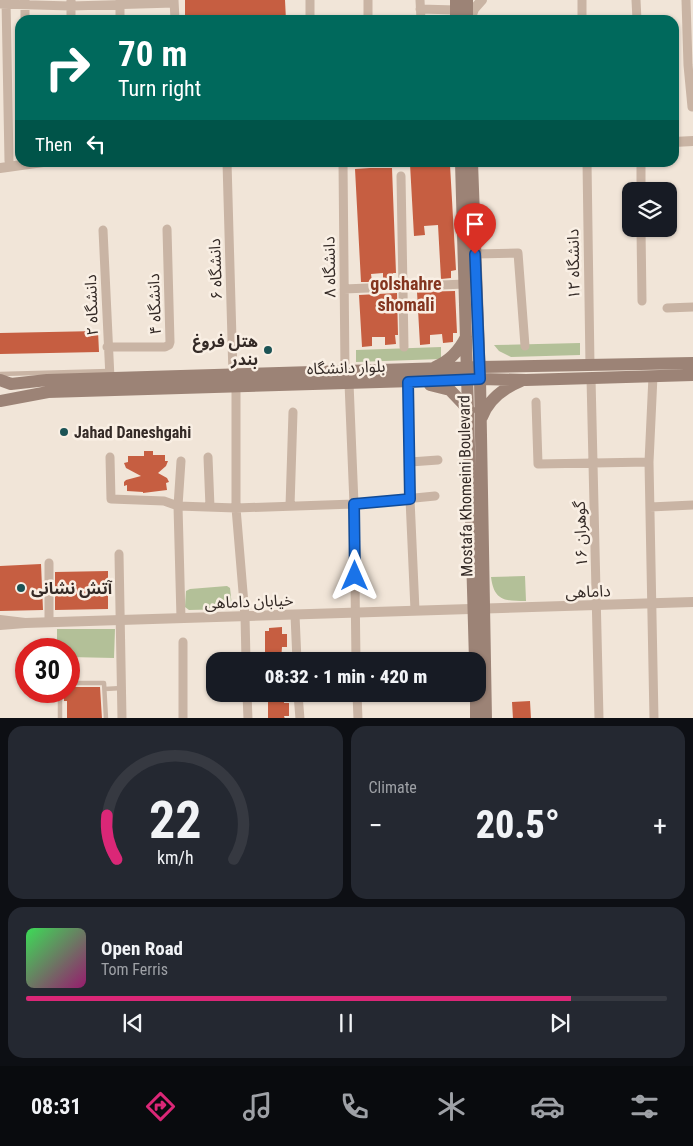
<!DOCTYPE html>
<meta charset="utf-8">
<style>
body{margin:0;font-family:"Roboto Condensed","Noto Sans Arabic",sans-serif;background:#242831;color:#f1f3f6;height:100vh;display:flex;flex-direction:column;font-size:19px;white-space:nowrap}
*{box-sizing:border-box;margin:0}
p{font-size:16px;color:#9ea1a6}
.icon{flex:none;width:28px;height:28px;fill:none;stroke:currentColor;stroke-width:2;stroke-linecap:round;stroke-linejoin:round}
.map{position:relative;height:718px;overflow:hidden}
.drawer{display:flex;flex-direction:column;gap:8px;padding:8px;background:#0d0f14;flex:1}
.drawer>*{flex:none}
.top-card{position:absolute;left:15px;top:15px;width:664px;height:152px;border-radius:15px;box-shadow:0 1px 4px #0004;background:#00695c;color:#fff;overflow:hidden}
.controls{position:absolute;left:622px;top:182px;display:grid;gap:10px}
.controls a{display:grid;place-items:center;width:55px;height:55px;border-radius:10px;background:#171b24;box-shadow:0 1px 4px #0004;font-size:25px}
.speed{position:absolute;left:15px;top:638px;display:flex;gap:10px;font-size:25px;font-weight:700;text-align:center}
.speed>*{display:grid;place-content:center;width:65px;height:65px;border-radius:50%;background:#171b24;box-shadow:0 1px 4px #0004;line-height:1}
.speed .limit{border:8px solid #d22;background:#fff;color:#111}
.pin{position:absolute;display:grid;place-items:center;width:42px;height:42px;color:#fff;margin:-51px -21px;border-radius:50% 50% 50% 0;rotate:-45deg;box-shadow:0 0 5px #0007}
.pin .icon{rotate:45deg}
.me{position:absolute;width:55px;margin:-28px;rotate:0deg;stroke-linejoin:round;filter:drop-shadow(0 0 4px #0008)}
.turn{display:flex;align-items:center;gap:18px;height:105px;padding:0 20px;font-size:22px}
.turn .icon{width:65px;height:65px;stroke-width:2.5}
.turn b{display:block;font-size:35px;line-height:42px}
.then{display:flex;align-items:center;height:48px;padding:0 20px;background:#0003;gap:10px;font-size:19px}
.big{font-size:38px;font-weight:800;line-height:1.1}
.drawer .tile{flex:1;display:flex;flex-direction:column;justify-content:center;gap:8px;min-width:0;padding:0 18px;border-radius:15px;background:#242831}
.drawer .dial{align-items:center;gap:0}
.dial svg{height:130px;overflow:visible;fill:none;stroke:#363941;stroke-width:7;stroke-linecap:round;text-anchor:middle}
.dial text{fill:#f1f3f6;stroke:none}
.song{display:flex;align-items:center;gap:15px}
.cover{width:60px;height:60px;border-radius:8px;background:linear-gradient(135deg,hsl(130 70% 55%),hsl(320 70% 35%))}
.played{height:5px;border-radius:2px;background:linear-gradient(90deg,#db2777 85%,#363941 85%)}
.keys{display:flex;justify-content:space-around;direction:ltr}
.heat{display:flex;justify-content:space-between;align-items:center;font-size:28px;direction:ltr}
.drawer .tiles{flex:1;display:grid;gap:8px;grid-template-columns:1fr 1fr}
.tile:last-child{grid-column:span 2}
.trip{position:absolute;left:206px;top:652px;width:280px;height:50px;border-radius:15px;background:#171b24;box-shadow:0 1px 4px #0004;font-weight:800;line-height:50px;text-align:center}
.tabs{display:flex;height:80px;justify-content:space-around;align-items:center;background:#090b0e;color:#9ea1a6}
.tabs .icon{width:35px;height:35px}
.tabs .on{color:#db2777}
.tabs b{font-size:22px;color:#f1f3f6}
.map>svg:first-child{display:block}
.green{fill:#b3c098}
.building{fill:#c65e41}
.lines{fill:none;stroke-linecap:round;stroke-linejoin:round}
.service{stroke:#c9b4a4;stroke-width:4.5}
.minor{stroke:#c9b4a4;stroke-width:9}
.tertiary{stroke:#c9b4a4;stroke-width:10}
.secondary{stroke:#9c8376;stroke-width:12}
.route-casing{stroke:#114b97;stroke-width:12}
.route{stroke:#1a73e8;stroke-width:9}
.poi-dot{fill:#1c5355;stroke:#f9efe4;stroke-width:2}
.labels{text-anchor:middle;stroke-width:5;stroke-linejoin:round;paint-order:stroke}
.street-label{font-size:16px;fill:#342a26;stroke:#f9efe4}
.poi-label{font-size:16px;font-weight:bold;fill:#342a26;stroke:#f9efe4;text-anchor:start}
.neighbourhood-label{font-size:18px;font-weight:bold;fill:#83351f;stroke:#f9efe4}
</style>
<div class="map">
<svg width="693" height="719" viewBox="0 0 693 719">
<rect width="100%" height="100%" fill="#f1e5d8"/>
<path class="green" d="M580,343V355L511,357L499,351L494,345Z
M441,347V359L356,362V350Z
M525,576L526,601C505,601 494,601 491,577Z
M227,586L230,588L232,606L230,609L189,610L185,607L186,591L190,589Z
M57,629H115L114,658L69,657V649H57Z"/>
<path class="building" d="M185,0H285L286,20H185Z
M426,163V167L450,165L456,270L451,271V278L441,279L438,225L424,226L425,235L414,236L410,164Z
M370,168H392L396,273H393L394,281H383V273L371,274L372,282H361L355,169Z
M455,291L457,333H453V342L443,343L442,334L430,335V344L420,345L417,292Z
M397,293L398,335H395L396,344L385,345V337H372V346L362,347L359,295Z
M98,331L99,352L0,354V333Z
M144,451H153V455H165V461H168L166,466L158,473L167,478L169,482L166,483L167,490L143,493V492L127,491V485L124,486V482L126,480L141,476L126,468L124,463L128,462V456H144Z
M41,564L43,610L0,611V566Z
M108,571V609L55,610V572Z
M282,627V634H287V647H282L281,661H268V652H265V631H269V628Z
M69,687H100L102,719H67V701H64V691H69Z
M271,696H284V703H289V716H284L285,719H268V700H271Z
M530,701L531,719H513L512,702Z"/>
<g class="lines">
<path class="service" d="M0,374L109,371
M69,683H104L106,719
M105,689L122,688
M60,719V691"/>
<path class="minor" d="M6,0L9,161
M25,0V20
M71,0V20
M120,0V20
M174,0L175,20
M310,0V20
M368,0V20
M420,0L421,20
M582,0V20
M636,0L637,20
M686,0L688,65L692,107
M0,4L71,6L174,3
M420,9L456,10
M227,162L233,375
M343,162L345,372
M587,162L590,366
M641,162V191
M401,176L404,347
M641,229L642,301
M103,230L110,378
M475,254L518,253L525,346
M344,289L465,284
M667,308L693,307
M107,347H165L169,345L170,342L167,229
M653,376L649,462L654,719
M591,378L599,719
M408,382L410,499L415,610
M349,383L354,504L356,661
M236,387V508L245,616L246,661
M536,402L538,464L649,462
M110,457L111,499L164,501L178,506L236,508L354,504L435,496
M208,457L210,507
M181,461L178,506L181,618
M410,462L438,460
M290,506L293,412
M650,507L693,505
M119,554L122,719
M49,563V622
M295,615L297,661
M183,642V719
M247,694L248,719
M298,694L300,719
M357,694L358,719"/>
<path class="tertiary" d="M470,20L474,9L482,0
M674,142L693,141
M0,168L43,162
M0,620L25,623L0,625
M25,623L693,602"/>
<path class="secondary" d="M456,0V20
M467,0V20
M461,162L475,661
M472,162L480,379L486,719
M435,367C450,361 459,351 466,337
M0,380L11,384L47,380L479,367L693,363
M430,385L450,390L469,410
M0,401L48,392L480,379L526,380L693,375
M482,417C489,399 504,388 521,381
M476,694V719"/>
</g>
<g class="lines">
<g class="route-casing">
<path id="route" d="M355,576L354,504L410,499L408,382L480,379L475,254"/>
</g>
<use href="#route" class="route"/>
</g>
<g class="poi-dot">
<circle cx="268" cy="350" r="5"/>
<circle cx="64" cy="432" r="5"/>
<circle cx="21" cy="588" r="5"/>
</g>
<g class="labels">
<g class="street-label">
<text transform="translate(573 264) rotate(-91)" y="6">دانشگاه ۱۲</text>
<text transform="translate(329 267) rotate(-91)" y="6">دانشگاه ۸</text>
<text transform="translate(215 269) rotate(-92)" y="6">دانشگاه ۶</text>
<text transform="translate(154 304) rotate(-92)" y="6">دانشگاه ۴</text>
<text transform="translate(91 305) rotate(-92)" y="6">دانشگاه ۲</text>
<text transform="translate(346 367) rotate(-2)" y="6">بلوار دانشگاه</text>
<text transform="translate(465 486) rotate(-91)" y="6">Mostafa Khomeini Boulevard</text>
<text transform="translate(580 534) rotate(-92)" y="6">گوهران ۱۶</text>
<text transform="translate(588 591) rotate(-2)" y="6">داماهی</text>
<text transform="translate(249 601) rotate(-2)" y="6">خیابان داماهی</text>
</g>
<g class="poi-label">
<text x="258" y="347" text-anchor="end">هتل فروغ<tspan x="258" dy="18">بندر</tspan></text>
<text x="74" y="438">Jahad Daneshgahi</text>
<text x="31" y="594">آتش نشانی</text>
</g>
<g class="neighbourhood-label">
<text x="406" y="290">golshahre<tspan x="406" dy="21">shomali</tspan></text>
</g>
</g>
</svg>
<div class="controls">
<a><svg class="icon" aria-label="layers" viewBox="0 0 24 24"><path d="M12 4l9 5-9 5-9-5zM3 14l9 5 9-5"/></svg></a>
</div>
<div class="speed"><div class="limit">30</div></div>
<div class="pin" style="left:475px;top:254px;background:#d93025"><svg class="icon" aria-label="arrive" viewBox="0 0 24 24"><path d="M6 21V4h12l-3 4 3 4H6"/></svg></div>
<svg class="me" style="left:355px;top:576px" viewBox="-20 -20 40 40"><path d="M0-17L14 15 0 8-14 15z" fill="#1a73e8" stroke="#fff" stroke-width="4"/></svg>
<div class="trip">08:32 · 1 min · 420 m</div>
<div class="top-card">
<div class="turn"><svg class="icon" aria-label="right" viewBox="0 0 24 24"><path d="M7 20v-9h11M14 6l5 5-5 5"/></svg><div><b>70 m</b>Turn right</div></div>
<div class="then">Then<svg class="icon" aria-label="left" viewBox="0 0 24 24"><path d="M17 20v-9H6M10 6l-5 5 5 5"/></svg></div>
</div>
</div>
<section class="drawer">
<div class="tiles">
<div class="tile dial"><svg viewBox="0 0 100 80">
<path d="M14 69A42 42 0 1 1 86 69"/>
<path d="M14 69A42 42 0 0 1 8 42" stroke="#db2777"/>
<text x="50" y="56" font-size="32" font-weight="700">22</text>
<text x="50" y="72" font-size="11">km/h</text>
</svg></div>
<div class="tile"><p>Climate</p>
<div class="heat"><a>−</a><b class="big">20.5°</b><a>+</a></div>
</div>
<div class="tile">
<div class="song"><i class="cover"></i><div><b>Open Road</b><p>Tom Ferris</p></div></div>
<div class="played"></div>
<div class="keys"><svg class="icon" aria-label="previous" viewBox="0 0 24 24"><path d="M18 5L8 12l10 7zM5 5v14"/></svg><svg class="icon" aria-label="pause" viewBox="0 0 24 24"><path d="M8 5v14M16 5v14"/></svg><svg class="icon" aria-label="next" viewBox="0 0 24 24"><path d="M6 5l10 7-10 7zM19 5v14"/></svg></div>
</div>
</div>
</section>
<nav class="tabs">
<b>08:31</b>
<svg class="icon on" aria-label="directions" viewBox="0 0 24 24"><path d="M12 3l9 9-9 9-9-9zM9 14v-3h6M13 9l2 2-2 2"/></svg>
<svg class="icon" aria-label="music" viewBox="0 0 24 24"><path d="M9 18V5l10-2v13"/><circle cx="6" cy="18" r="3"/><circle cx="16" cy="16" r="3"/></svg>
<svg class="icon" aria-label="phone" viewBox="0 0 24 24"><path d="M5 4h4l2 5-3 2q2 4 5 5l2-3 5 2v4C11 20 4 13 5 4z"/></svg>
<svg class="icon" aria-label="climate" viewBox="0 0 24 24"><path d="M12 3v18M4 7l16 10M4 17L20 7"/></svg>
<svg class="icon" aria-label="car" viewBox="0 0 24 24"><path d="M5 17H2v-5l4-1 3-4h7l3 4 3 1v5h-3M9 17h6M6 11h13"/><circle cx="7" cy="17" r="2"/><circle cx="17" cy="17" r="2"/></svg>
<svg class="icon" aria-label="filters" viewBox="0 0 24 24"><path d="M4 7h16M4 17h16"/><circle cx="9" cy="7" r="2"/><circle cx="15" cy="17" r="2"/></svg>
</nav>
